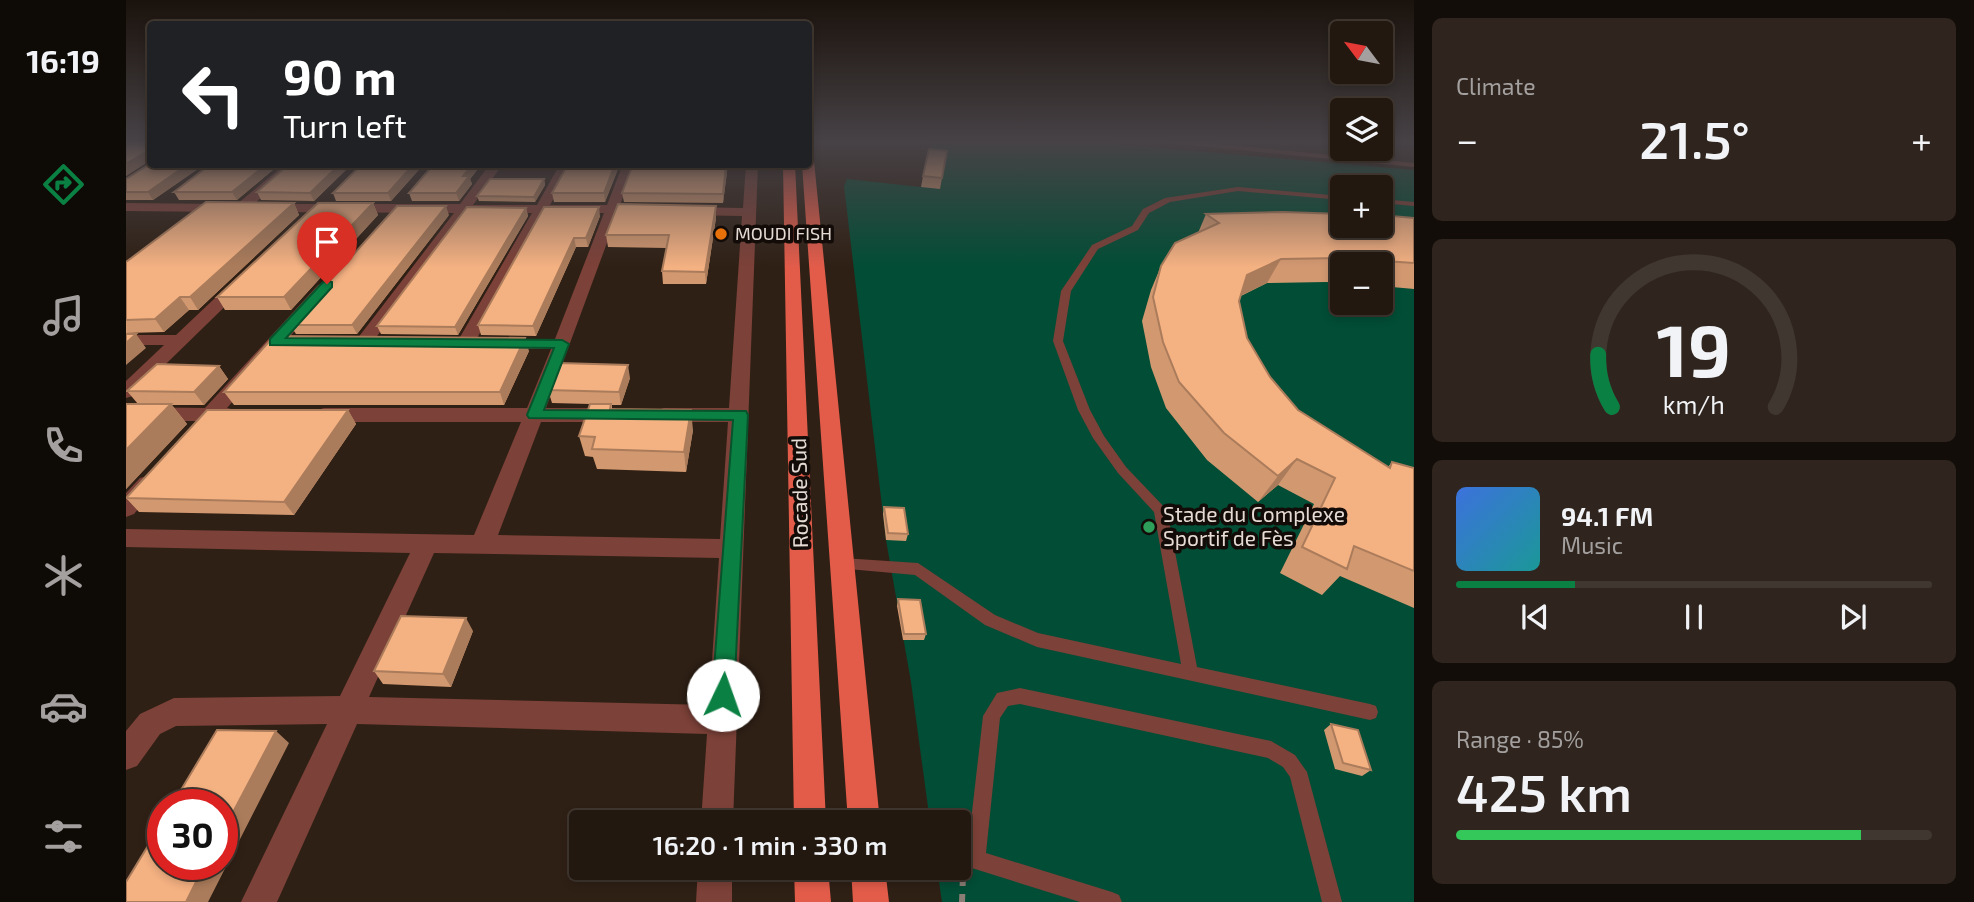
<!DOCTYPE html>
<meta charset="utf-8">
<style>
body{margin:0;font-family:"Exo 2",sans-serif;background:#2f251e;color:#f1f3f6;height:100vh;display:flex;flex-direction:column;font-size:26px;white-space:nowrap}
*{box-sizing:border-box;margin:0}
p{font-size:23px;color:#a3a09f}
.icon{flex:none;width:38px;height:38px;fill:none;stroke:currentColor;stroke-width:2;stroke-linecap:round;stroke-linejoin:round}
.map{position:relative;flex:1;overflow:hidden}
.side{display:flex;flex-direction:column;gap:18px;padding:18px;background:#130d09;width:560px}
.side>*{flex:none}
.banner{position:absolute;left:21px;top:21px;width:665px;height:147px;border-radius:7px;box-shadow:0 4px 10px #0003,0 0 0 2px #403730;background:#202124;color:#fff;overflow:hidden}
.needle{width:46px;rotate:302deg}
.buttons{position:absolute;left:1204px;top:21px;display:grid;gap:14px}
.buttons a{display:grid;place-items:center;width:63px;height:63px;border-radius:7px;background:#231810;box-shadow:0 4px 10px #0003,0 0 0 2px #403730;font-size:35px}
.speed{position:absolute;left:21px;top:789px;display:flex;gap:14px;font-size:35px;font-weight:700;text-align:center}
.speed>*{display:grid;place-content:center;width:91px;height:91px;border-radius:50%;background:#231810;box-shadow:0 4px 10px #0003,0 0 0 2px #403730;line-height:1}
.speed .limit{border:10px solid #d22;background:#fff;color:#111}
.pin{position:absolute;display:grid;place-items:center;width:60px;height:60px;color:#fff;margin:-72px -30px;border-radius:50% 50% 50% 0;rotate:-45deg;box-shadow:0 0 7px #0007}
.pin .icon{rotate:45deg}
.me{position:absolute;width:77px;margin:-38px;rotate:3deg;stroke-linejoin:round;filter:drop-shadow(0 0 5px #0008)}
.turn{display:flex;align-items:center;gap:24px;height:147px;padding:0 21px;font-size:32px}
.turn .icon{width:91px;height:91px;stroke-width:2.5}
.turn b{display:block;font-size:49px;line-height:60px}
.big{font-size:52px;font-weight:600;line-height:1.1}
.side .card{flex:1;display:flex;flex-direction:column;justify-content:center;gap:10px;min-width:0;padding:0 24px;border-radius:10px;background:#2f251e}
.side .dial{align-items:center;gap:0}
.dial svg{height:182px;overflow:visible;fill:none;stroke:#403730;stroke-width:7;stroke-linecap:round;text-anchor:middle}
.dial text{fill:#f1f3f6;stroke:none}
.song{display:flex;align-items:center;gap:21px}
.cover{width:84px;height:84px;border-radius:10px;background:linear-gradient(135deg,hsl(220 70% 55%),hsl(180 70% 35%))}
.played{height:7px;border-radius:4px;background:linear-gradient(90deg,#0b8043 25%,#403730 25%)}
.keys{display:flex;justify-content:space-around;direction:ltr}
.heat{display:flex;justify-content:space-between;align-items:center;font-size:38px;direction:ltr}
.charge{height:10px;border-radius:5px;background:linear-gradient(90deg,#34c759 85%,#403730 0)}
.trip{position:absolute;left:443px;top:810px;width:402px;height:70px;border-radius:7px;background:#231810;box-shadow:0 4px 10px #0003,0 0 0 2px #403730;font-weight:600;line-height:70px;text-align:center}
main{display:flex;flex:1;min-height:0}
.dock{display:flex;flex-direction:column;width:126px;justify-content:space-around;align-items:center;background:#0e0a06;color:#a3a09f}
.dock .icon{width:49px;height:49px}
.dock .selected{color:#0b8043}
.dock b{font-size:32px;color:#f1f3f6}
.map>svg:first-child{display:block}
.green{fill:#024d35;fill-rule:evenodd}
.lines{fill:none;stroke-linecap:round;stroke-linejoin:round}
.path{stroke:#8b7e75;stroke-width:6;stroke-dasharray:8 8;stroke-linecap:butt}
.service{fill:#7c4138;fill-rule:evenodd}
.minor{fill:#7c4138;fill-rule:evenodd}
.trunk{fill:#e35c4a;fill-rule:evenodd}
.wall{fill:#d29870}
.shaded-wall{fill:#ab7c5b}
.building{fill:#f4b182;stroke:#ab7c5b;stroke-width:2}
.route{fill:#0b8043;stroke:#07532c;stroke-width:2}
.food-dot{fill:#e8710a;stroke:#120b07;stroke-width:2.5}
.leisure-dot{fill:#2e9e5b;stroke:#120b07;stroke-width:2.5}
.labels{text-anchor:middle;stroke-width:7;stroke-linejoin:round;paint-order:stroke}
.far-poi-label{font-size:18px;fill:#e6dbd4;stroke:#120b07;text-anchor:start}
.street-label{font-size:21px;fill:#e6dbd4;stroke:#120b07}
.poi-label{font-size:21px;fill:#e6dbd4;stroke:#120b07;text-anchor:start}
</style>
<main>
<nav class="dock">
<b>16:19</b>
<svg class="icon selected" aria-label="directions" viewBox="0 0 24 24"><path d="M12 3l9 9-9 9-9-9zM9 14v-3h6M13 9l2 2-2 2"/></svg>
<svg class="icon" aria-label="music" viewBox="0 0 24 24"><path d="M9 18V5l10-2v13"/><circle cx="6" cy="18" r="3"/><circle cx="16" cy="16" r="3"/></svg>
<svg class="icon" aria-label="phone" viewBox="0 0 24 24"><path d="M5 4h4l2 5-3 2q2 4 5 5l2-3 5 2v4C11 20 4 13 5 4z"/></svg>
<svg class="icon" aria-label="climate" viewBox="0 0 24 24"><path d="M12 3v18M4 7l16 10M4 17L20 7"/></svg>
<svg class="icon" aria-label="car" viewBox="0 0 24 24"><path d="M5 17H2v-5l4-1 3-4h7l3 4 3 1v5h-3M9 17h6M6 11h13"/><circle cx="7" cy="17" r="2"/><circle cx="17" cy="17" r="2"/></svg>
<svg class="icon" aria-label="filters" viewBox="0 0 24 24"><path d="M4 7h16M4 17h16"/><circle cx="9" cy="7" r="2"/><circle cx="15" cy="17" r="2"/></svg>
</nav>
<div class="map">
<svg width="1288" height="902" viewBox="0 0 1288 902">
<rect width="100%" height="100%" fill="#2f2015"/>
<path class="green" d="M806,141H954L1288,170V902H816L811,868H833V822H804L785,682L760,540L718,186L721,179L795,187ZM1216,187H1255V226H1216ZM1216,264H1255V303H1216Z"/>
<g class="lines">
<path class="path" d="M836,902L837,875"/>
<path class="service" d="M1039,141H1060L1288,163V167L1042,143Z
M1112,187L1216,196V200L1112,191L1044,202L1023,213L1012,230L972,249L945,291L937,341L964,410L978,436L1000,467L1041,510L1071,667L1244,704L1250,706L1252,712L1250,718L1244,720L911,647L859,625L789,575L711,568L709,564L711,560L716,558L792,563L869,615L912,633L1055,664L1028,512L992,473L967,438L952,410L927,341L935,291L966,245L1006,226L1017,209L1039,198Z
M1255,199L1288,202V206L1255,203Z
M894,688L1145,741L1169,755L1181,772L1216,902H1196L1164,777L1157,767L1142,758L894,704L882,706L874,718L860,853L986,892L993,895L996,902H954L833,864V844L842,847L857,716L871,693Z"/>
<path class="minor" d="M159,164H173L120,211H110V205Z
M364,164H377L347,205H411L434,164H446L424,205H481L497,164H509L494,205H517L524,209L517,213H492L420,408H488L495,410L498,415L495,420L488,422H415L372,535L594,539L602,422H538L531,420L528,415L531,410L538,408H603L616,216L563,215L556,211L563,207L617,208L620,164H632L607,822H575L581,734L231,724L151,902H115L201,724L50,726L34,734L11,766L0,770V731L14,714L48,698L214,696L284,553L0,547V529L348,535L395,422H198L191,420L188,415L191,410L198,408H401L425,349H372L363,344L372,339H429L478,213H419L348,344L339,349L330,344L406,213H342L243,347L237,348L228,343L328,213L143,212L136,208L143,204H334ZM308,553L593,558L583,705L243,697Z
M0,203L100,204L107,208L100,212L0,211Z
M113,279L119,281L121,284L119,287L7,396L0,398V381L38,345H0V335H50L107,281Z
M198,283L204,285L206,288L204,291L101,408L110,410L113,415L110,420L90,421L79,428L72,426L69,421H0V407L79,408L192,285Z
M22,476L30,478L33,484L8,514L0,517V493L14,478Z
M572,868H606V902H570Z"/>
<path class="trunk" d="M682,158L688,161L754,822H722L676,164H682Z
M657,164H669L700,822H668Z
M668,868H702L705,902H669Z
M725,868H759L763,902H727Z"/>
</g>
<path class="wall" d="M0,141H24V161H23L0,176Z
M821,151L814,189L795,187L797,176Z
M24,164H79L27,200H0V179Z
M154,164L111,200H53L48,192Z
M163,164H226L188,201L135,200L131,192Z
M236,164H298L265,201H210L207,193Z
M308,164H356L344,179L346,184L333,201H286L283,193Z
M442,164H494L479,202H428L426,193Z
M507,164H602L597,203L498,202L496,193Z
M418,179L419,185L409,202L353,201L351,196Z
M168,203L173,215L72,310H63L38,332L0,333V262Z
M247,203L252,215L165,310H99L91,297Z
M590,206V218L580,284H537L536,271L541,248L482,247L480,235Z
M418,207L474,216L462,247H450L410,336L355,335L352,325Z
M400,208L402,216L332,335L255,334L251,326Z
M1080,214L1288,218V289L1255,286V264H1216V283L1200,282L1141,283L1115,296L1113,301L1121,338L1144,377L1172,410L1262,467L1266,462L1288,468V608L1214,576L1196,595L1154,573L1188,504L1152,485L1132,502L1081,460L1040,408L1025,367L1016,321L1025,290L1035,266L1072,233Z
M323,215L231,334H170L164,325Z
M403,351L378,405H108L98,392Z
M93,366L102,379L78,405H46L61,424L0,489V404H12L1,391Z
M504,378L495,405H486V409L567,430L560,472L471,469L467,457L459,456L453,436L464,404L426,403L422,390Z
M222,410L230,424L168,515L13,512L0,498Z
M758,507L782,534L780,541L760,540L757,514Z
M772,599L800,634L798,640H777L771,606Z
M347,631L325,687L257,684L248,671Z
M1205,724L1245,770L1236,776L1209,769L1198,730Z"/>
<path class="shaded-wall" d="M18,153L23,161L0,176V164Z
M62,164H79L27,200L22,192Z
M141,164H154L111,200L106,192Z
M214,164H226L188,201L184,193Z
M288,164H298L265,201L262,193Z
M347,164H356L344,179L346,184L333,201L330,193L337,176Z
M489,164H494L479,202L478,193Z
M600,164H602L597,203V194Z
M418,179L419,185L409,202L408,197Z
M168,203L173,215L72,310L64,297Z
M247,203L252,215L165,310L158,297Z
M320,206L323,215L231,334L226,325Z
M590,206V218L580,284L579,272Z
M473,207L474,216L462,247L460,238Z
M400,208L402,216L332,335L329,327Z
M448,238L450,247L410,336L407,326Z
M1155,259L1141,283L1108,299L1121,275Z
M54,297L63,310L38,332L29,319Z
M10,334L20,348L0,365V343Z
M399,338L403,351L378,405L374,392Z
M502,365L504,378L495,405L493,392Z
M93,366L102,379L78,405L68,392Z
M45,404L61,424L0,489V450Z
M222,410L230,424L168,515L158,502Z
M565,410L567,430L560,472L558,452Z
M1171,459L1152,485L1132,502L1152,476Z
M340,618L347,631L325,687L317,674Z
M150,731L163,743L82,902H60L79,864H96V833Z"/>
<path class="building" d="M0,141H24V154L18,153L0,164Z
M803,149L821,151L816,178L797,176Z
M24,164H62L22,192H0V179Z
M85,164H141L106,192H48Z
M163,164H214L184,193L131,192Z
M236,164H288L262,193H207Z
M308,164H347L337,176H343L330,193H283Z
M442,164H489L478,193H426Z
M507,164H600L597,194L496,193Z
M364,179H418L408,197L351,196Z
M80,202L168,203L64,297H54L29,319L0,320V262Z
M192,203H247L158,297H91Z
M492,204L590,206L579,272L536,271L543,235H480Z
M271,206H320L226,325H164Z
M341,207L400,208L329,327L251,326Z
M418,207H473L460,238H448L407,326L352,325Z
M1157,212L1216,214V226H1255V215L1288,218V263L1215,258L1155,259L1121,275L1113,301L1121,338L1144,377L1172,410L1264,468L1266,462L1288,468V571L1228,546L1221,569L1176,547L1209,478L1171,459L1152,476L1098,433L1053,382L1037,342L1027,297L1035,266L1049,243L1093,223L1080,214Z
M0,334H10L0,343Z
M148,336L399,338L374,392H98Z
M433,363L502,365L493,392L422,390Z
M31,364L93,366L68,392L1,391Z
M0,404H45L0,450Z
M464,404H485L484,409L565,410L558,452L466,449L469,437L453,436Z
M81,410H222L158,502L0,498Z
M758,507L778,508L782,534L762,533Z
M772,599L794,600L800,634H778Z
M275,616L340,618L317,674L248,671Z
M1205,724L1232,730L1245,770L1217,763Z
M91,730L150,731L96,833V805H46Z
M37,821V864H79L60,902H0V882Z"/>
<linearGradient id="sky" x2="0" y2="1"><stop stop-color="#1a120c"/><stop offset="0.53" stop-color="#474246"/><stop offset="1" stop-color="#474246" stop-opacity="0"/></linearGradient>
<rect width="1288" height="267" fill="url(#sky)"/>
<path class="route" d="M201,281L206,282V287L160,338L436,340L443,344L418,410L620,411L622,415L608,695L604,703L597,706L589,703L586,695L607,420L403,418L401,415L428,348L144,345V339L197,282Z"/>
<circle class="food-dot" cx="595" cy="234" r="7"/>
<circle class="leisure-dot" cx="1023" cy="527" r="7"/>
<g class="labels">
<g class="far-poi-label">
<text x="609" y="240">MOUDI FISH</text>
</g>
<g class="street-label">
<text transform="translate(674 493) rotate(-91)" y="7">Rocade Sud</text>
</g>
<g class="poi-label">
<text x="1037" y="522">Stade du Complexe<tspan x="1037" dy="24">Sportif de Fès</tspan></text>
</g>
</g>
</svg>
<div class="buttons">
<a><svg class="needle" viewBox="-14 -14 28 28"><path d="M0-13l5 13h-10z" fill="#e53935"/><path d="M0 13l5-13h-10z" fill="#a3a09f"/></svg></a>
<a><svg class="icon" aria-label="layers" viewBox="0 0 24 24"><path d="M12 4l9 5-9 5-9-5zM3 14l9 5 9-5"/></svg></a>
<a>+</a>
<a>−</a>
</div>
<div class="speed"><div class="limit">30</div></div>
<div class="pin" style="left:201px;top:284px;background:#d93025"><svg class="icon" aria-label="arrive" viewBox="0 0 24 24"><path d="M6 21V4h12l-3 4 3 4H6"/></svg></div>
<svg class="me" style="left:597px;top:695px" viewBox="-20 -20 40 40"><circle r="19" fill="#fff"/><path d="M0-13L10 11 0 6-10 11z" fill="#0b8043"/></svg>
<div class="trip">16:20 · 1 min · 330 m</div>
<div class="banner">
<div class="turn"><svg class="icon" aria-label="left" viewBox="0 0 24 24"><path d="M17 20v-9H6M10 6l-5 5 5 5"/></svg><div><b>90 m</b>Turn left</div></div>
</div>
</div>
<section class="side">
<div class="card"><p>Climate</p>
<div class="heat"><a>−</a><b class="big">21.5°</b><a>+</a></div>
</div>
<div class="card dial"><svg viewBox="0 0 100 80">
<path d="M14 69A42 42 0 1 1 86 69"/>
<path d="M14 69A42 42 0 0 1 8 46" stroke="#0b8043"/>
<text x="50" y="56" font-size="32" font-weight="700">19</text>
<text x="50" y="72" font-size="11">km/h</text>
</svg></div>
<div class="card">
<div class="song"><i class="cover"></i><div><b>94.1 FM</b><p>Music</p></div></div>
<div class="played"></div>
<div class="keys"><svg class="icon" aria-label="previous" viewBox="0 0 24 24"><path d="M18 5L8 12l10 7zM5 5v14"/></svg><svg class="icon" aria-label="pause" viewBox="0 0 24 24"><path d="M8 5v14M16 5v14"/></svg><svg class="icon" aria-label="next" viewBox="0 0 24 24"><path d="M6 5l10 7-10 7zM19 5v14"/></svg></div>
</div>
<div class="card"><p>Range · 85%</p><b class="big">425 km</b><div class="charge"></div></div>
</section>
</main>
